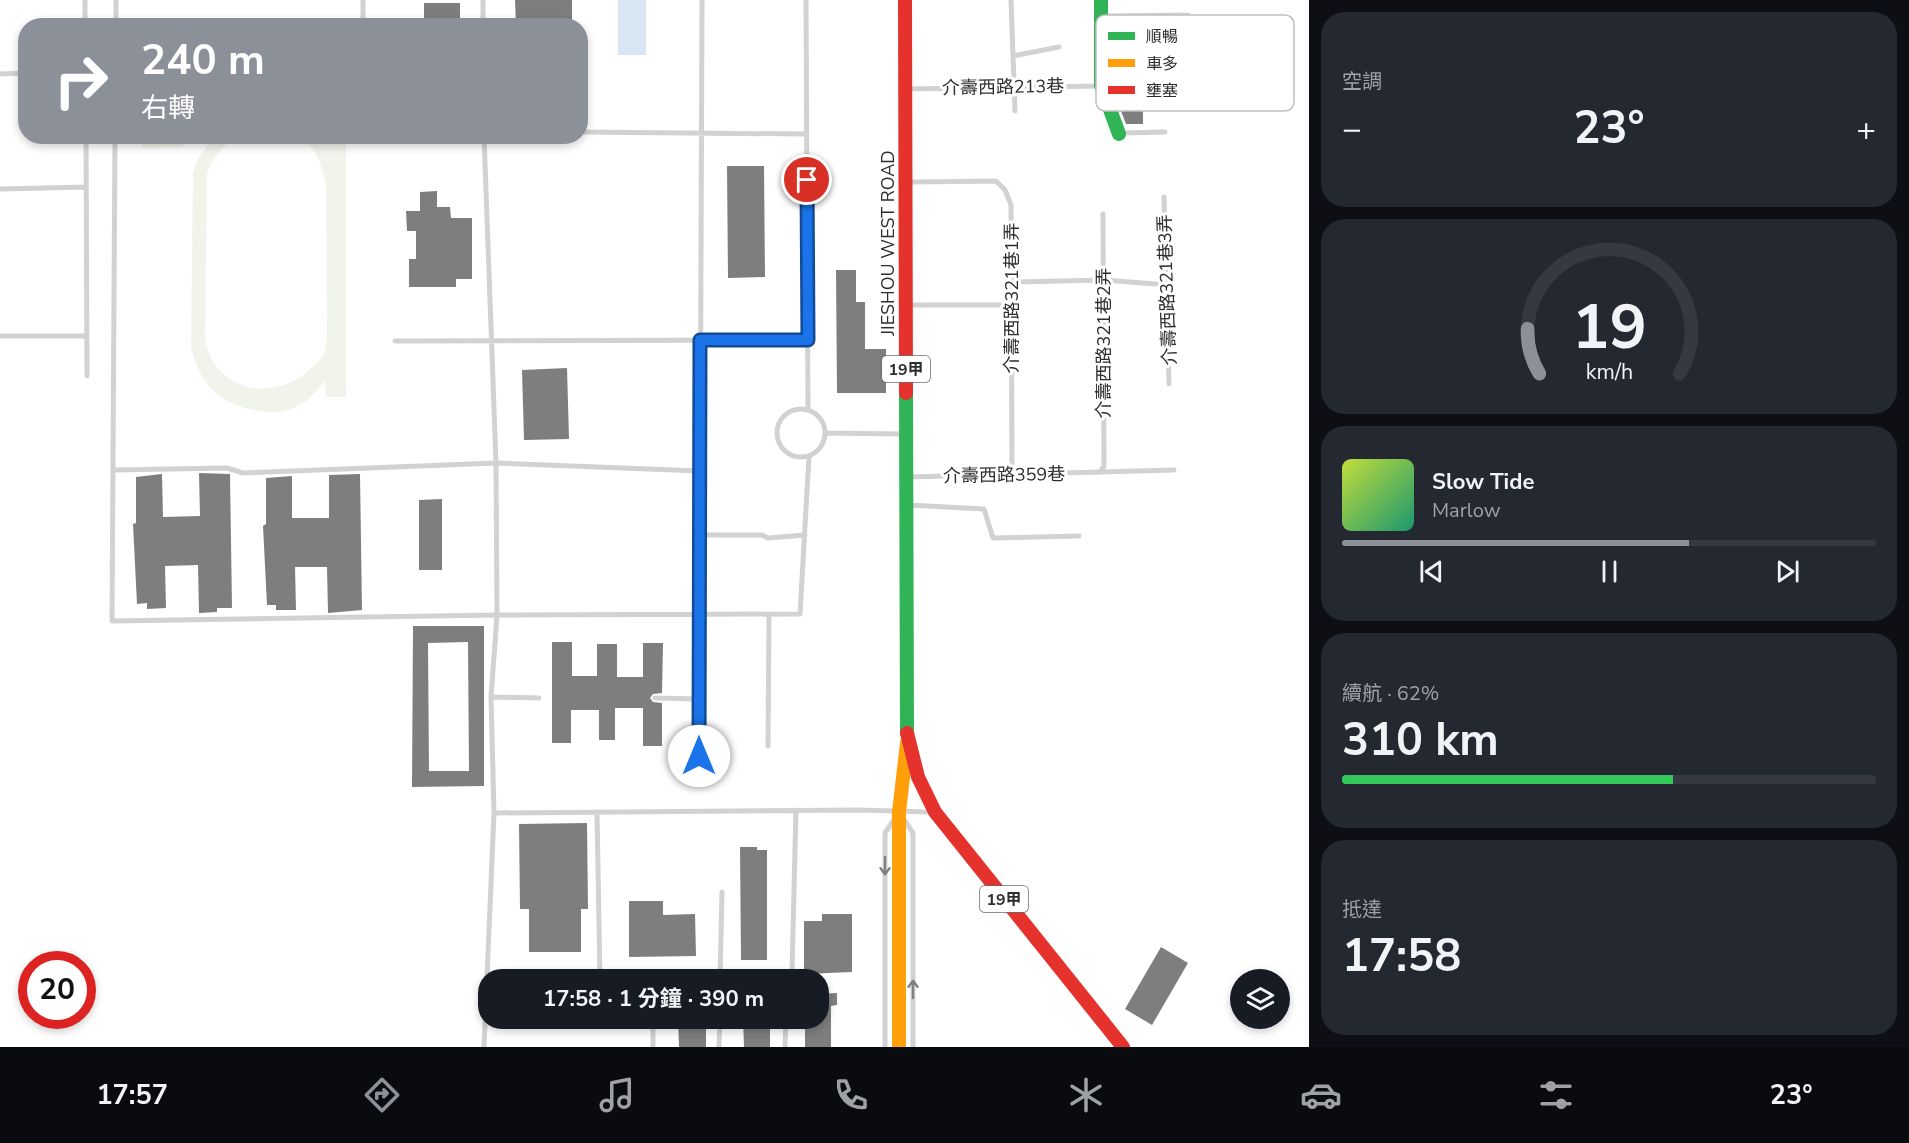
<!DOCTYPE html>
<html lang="zh-TW">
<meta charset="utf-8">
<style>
body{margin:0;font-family:"Nunito Sans","Noto Sans TC",sans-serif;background:#242831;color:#f1f3f6;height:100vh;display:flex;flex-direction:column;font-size:22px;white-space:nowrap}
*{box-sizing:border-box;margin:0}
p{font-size:20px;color:#9ea1a6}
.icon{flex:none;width:33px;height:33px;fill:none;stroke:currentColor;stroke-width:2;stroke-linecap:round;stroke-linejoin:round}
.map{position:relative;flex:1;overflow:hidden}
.details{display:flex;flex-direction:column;gap:12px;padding:12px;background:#0d0f14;width:600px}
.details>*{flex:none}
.banner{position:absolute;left:18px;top:18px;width:570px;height:126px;border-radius:24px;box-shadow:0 3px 9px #0003;background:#8c9099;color:#fff;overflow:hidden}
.controls{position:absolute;left:1230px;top:969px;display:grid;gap:12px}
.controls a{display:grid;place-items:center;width:60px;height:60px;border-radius:50%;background:#171b24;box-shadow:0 3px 9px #0003;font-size:30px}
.speed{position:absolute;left:18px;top:951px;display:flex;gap:12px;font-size:30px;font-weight:700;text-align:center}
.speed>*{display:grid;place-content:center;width:78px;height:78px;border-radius:50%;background:#171b24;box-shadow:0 3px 9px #0003;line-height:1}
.speed .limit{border:9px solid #d22;background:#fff;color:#111}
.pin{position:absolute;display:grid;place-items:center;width:51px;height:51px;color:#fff;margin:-26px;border:3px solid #fff;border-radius:50%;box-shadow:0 2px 6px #0007}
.me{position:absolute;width:66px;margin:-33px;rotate:0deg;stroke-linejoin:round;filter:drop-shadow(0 0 4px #0008)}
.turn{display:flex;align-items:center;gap:21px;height:126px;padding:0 24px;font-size:27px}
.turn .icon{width:78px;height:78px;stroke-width:2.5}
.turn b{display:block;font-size:42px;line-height:51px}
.big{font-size:45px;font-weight:700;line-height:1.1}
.details .card{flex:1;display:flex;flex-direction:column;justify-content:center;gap:9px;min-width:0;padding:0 21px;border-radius:24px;background:#242831}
.details .dial{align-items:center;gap:0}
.dial svg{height:156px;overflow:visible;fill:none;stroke:#363941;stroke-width:7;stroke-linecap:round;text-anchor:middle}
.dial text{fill:#f1f3f6;stroke:none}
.song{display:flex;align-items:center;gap:18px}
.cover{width:72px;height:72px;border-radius:9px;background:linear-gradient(135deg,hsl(70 70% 55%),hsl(160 70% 35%))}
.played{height:6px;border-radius:3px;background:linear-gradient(90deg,#8c9099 65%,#363941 65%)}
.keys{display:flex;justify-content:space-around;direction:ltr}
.heat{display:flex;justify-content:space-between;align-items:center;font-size:33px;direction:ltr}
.charge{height:9px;border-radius:4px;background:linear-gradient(90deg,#34c759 62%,#363941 0)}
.trip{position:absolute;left:478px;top:969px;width:351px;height:60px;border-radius:24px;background:#171b24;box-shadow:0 3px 9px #0003;font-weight:700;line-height:60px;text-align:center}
.tabs{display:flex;height:96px;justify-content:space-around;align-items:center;background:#090b0e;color:#9ea1a6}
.tabs .icon{width:42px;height:42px}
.tabs .on{color:#8c9099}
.tabs b{font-size:27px;color:#f1f3f6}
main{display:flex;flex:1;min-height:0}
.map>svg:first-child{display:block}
.green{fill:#f0f4eb}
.water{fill:#d7e6f2}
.building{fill:#7e7e7e;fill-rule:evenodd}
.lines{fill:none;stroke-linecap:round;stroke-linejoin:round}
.lane{stroke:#d2d2d2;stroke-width:5}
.fast{stroke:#30b455;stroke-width:14}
.slow{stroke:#ff9f0a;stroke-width:14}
.jam{stroke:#e5322d;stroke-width:14}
.oneway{stroke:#808080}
.route-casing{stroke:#114b97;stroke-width:15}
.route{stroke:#1a73e8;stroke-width:10}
.labels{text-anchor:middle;stroke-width:6;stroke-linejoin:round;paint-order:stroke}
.shield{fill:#fff;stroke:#6c6c6c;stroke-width:1.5}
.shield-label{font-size:16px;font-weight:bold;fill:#2d2d2d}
.street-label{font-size:18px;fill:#2d2d2d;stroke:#fff}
.key{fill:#fff;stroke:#c0c0c0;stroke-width:1.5}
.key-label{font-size:16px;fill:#2d2d2d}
</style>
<main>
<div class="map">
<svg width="1309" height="1047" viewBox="0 0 1309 1047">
<rect width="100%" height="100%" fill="#fff"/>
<path class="green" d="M142,137H183V147L142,148Z
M234,137C222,149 212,157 207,174L205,338C212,389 271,404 308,371C313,366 321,360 324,354C326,349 326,341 327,335L326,184C321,164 317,146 297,137H321L327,144L328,137H346V397H326L325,381C318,389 312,397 303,403C275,421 230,410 209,386C200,375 195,362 191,349L193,173L199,157L213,137Z"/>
<path class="water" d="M618,0H646V55H618Z"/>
<path class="building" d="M515,0H572V26H516Z
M424,3H460V26H424Z
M1143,90V124H1126L1121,111V91Z
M727,166H764L765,277L728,278Z
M437,191V207H450L451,218H472V279H456V287H409V259H416V231H407L406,211H420V192Z
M836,270H856V302H865V349H886V393H837Z
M567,368L569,439L524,440L522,370Z
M199,473L230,474L232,608H217V612L199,613L198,565L165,566L166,608L147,609V603L137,604L133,524L136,523V477L162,474L163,517L200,516Z
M360,474L362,610L328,613L327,567H295L296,610H276V605H267L263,526L266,524V478L292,476V518H329V475Z
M442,499V570H419V500Z
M413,626H484V786L412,787ZM468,642L469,771H429L428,643Z
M552,642H572V676H597V644H617V677H643V643H663L662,693L653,694L650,698L653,702L662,703V746H643V708H615V740H599V710H571V743H552Z
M587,823L588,909H581V952H529V909H520L519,824Z
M740,847H757V850H767V960H741Z
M629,901H663V915L695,914L696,956L629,957Z
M822,914H852V972L804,974V921H822Z
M1161,947L1188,963L1152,1025L1125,1009Z
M837,993V1005L831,1006V1047H805V1018H819V994Z
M678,1018H706V1047H679Z
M743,1018H770V1047H744Z"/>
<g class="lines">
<path class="lane" d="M85,0V26
M483,0V26
M806,0L808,410
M1011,0L1015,111
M1103,16L1188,15
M116,26V0
M363,26V0
M1013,56L1059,47
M0,74L26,73
M907,89L1167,85
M580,132L806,134
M1121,133L1165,132
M86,136L87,376
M115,136L112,621L497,615L800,614L809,456
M484,136L496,463L497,615L491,697L494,813
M910,182L996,181L1005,190L1011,205L1012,475
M1,189L86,187
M1164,197L1169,384
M1012,282L1104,280L1168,285
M908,305H1012
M0,336H86
M395,341L808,340
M777 433a24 24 0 1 1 48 0a24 24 0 1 1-48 0Z
M825,433L902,434
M113,470L227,468L243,473L496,463L700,471
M1100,472L1104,466L1103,214
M909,477L1174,470
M908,505L984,509L993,538L1079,536
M699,535H762L768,538L805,535
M491,697L539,698
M655,698L699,699
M768,746L769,614
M699,776L702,0
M597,812L600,980
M903,818L913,833V1047
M720,980L722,892
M789,980L792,971L796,810
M484,1047L494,813L858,810L930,812
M653,1047V1018
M719,1047L720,1018
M785,1047L786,1018
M885,1047V833L895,818"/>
<path class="fast" d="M1101,0V85L1119,134
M906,393L907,733"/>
<path class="slow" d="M899,1047V812L907,743"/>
<path class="jam" d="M905,0L906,393
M907,733L918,777L935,812L1123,1047"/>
</g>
<defs><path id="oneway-shaft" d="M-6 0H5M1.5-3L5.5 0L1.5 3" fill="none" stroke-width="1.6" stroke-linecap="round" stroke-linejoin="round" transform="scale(1.5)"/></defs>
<g class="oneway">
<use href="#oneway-shaft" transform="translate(885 866) rotate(90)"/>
<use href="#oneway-shaft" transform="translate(913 989) rotate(-90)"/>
</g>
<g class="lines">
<g class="route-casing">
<path id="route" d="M699,756L700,340H808L807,180"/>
</g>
<use href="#route" class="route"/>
</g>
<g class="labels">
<g class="shield">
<rect x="882" y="356" width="48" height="26" rx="4.5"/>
<rect x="980" y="886" width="48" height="26" rx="4.5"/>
</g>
<g class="shield-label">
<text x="906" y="375">19甲</text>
<text x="1004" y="905">19甲</text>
</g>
<g class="street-label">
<text transform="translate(1003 87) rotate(-1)" y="6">介壽西路213巷</text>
<text transform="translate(888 243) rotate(-90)" y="6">JIESHOU WEST ROAD</text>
<text transform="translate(1167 290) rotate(-92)" y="6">介壽西路321巷3弄</text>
<text transform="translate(1012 298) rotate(-90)" y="6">介壽西路321巷1弄</text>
<text transform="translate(1104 343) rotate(-90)" y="6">介壽西路321巷2弄</text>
<text transform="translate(1004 475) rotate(-1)" y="6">介壽西路359巷</text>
</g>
</g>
<rect x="1096" y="15" width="198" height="96" rx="9" class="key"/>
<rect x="1108" y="32" width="27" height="8" fill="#30b455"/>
<rect x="1108" y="59" width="27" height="8" fill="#ff9f0a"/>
<rect x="1108" y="86" width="27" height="8" fill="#e5322d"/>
<g class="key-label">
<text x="1146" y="42">順暢</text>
<text x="1146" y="69">車多</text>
<text x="1146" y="96">壅塞</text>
</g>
</svg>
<div class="controls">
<a><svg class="icon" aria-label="layers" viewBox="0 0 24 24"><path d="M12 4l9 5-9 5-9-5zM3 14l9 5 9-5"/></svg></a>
</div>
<div class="speed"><div class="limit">20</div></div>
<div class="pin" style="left:807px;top:180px;background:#d93025"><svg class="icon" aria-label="arrive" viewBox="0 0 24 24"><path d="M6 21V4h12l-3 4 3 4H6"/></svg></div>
<svg class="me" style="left:699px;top:756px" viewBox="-20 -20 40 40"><circle r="19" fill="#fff"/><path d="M0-13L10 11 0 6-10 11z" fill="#1a73e8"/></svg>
<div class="trip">17:58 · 1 分鐘 · 390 m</div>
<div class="banner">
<div class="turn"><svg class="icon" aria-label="right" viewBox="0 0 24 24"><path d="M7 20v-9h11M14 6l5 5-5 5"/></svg><div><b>240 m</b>右轉</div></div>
</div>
</div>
<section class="details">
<div class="card"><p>空調</p>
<div class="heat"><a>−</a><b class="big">23°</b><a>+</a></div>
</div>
<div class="card dial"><svg viewBox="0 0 100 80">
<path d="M14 69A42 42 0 1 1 86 69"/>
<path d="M14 69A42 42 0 0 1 8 46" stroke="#8c9099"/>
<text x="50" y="56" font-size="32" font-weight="700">19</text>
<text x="50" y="72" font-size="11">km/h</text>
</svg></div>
<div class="card">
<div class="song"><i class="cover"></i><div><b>Slow Tide</b><p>Marlow</p></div></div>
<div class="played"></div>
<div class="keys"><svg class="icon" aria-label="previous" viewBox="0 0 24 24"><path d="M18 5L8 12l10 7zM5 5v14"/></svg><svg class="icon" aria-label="pause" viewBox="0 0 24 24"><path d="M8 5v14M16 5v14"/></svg><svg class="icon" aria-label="next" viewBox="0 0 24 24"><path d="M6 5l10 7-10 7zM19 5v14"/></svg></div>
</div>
<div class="card"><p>續航 · 62%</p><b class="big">310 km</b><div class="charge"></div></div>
<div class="card"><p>抵達</p><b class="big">17:58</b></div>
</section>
</main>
<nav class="tabs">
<b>17:57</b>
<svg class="icon on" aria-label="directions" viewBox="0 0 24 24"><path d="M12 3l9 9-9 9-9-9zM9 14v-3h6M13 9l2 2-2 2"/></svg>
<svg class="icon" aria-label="music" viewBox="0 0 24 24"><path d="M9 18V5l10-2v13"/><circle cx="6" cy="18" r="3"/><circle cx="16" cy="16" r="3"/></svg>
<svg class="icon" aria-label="phone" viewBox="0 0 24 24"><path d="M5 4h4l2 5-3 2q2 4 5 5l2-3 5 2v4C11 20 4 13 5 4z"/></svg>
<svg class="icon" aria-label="climate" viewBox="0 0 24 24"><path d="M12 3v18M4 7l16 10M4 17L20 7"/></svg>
<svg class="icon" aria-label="car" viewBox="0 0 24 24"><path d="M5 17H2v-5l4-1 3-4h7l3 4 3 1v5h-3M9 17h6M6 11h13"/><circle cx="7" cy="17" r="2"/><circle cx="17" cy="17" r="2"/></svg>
<svg class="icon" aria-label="filters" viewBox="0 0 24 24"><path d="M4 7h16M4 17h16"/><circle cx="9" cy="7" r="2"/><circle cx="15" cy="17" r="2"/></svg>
<b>23°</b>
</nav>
